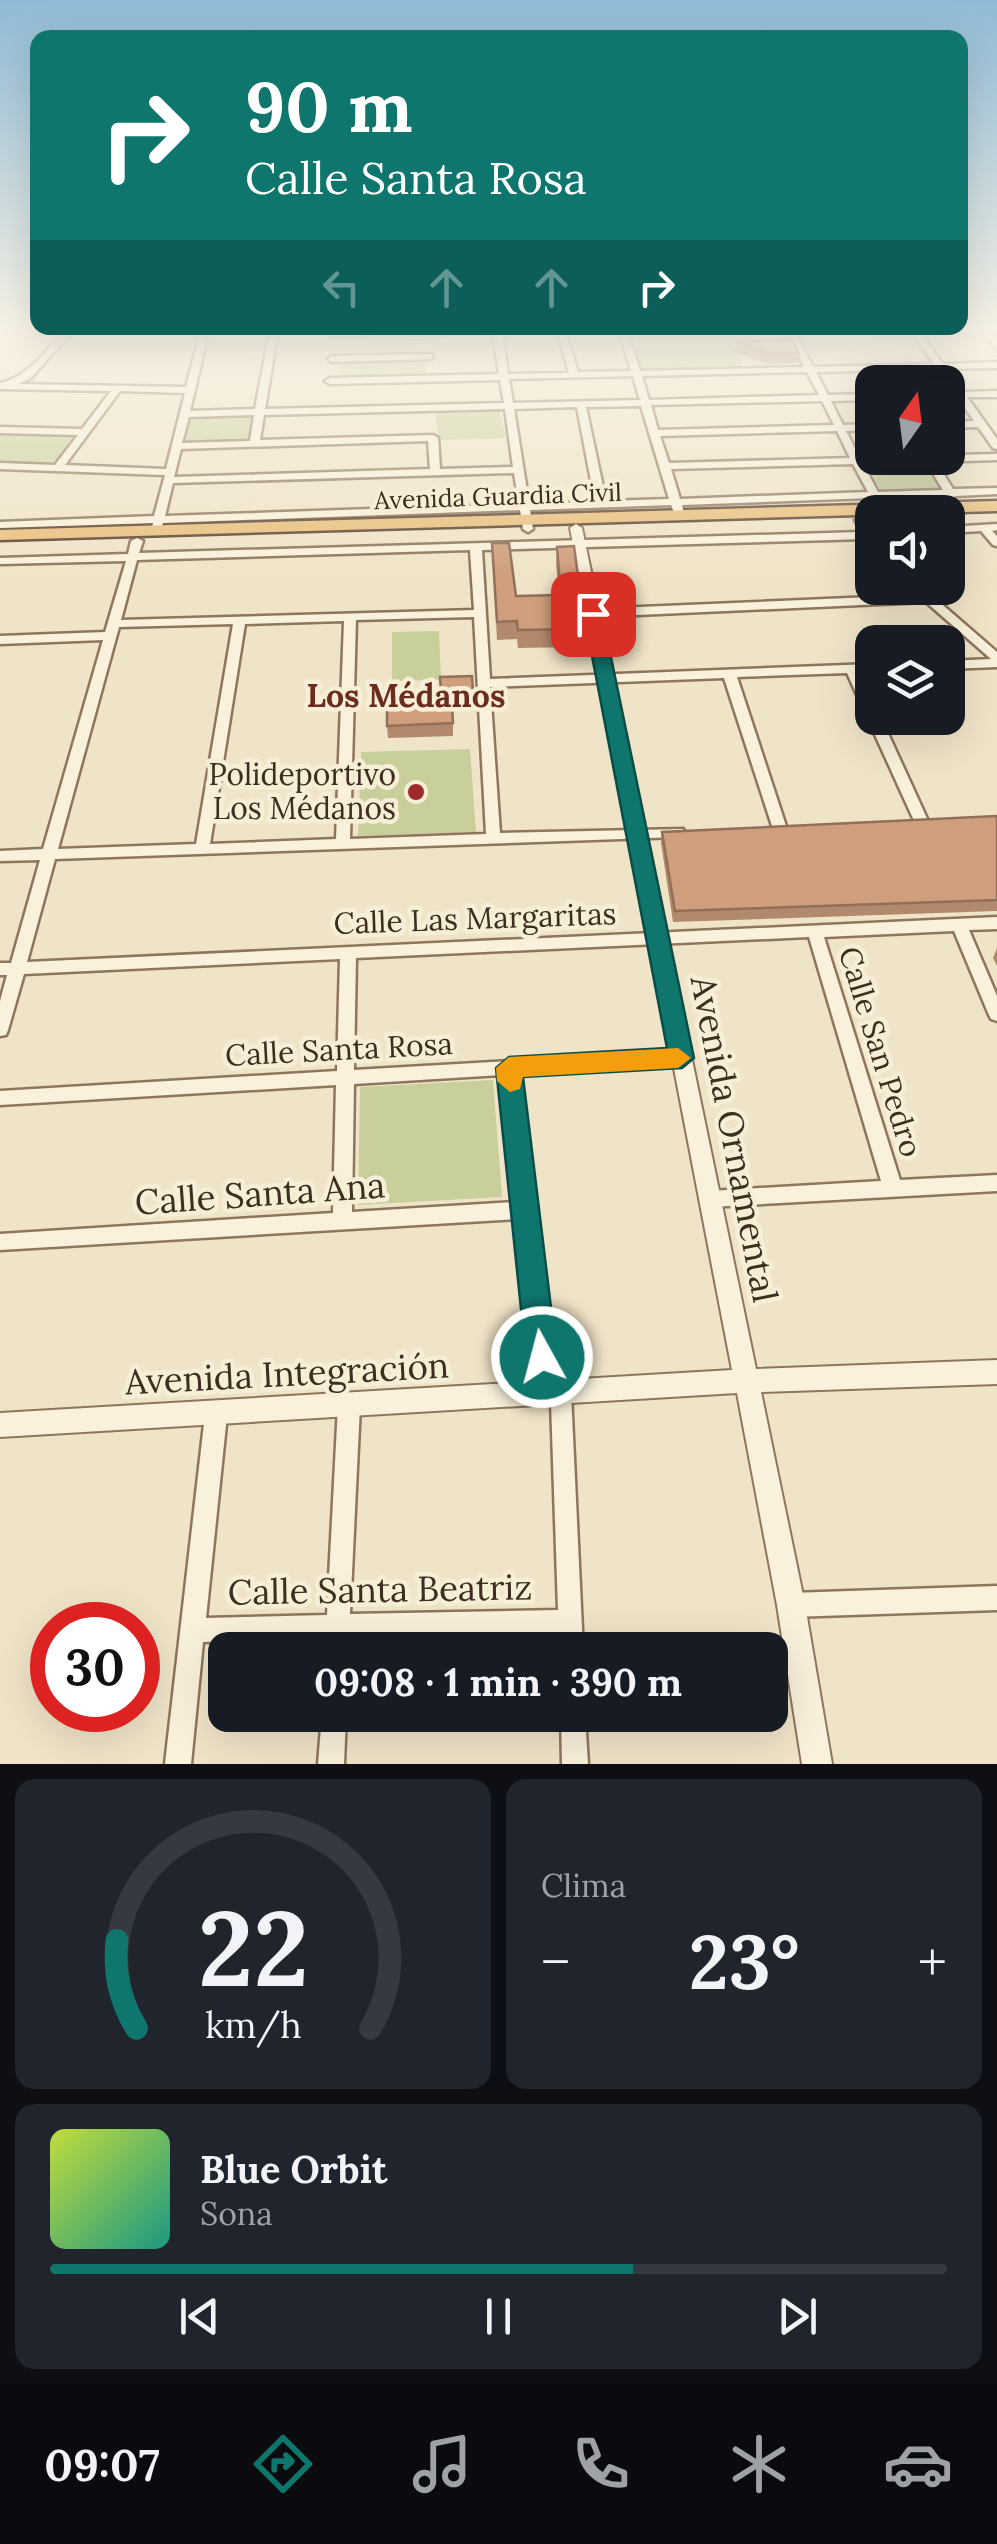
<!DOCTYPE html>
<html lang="es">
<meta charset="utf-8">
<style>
body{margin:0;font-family:Lora,serif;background:#20242c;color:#f1f3f6;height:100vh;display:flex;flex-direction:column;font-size:38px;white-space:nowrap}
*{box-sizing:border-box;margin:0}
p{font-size:32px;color:#9ea1a6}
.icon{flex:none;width:55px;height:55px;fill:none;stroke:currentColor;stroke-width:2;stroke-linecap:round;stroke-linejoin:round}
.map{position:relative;height:1764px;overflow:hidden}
.details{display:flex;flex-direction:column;gap:15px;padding:15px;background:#0d0f14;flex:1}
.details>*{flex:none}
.banner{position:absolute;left:30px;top:30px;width:938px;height:305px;border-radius:20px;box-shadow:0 10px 40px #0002;background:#0f766e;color:#fff;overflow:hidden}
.needle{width:65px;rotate:14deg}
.fabs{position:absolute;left:855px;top:365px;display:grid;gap:20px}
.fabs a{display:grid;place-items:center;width:110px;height:110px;border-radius:20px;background:#171b24;box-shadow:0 10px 40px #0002;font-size:50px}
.speed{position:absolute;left:30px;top:1602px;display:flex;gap:20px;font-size:50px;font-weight:700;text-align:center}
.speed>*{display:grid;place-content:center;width:130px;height:130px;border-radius:50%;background:#171b24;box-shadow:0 10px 40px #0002;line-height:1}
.speed .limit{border:15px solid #d22;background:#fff;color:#111}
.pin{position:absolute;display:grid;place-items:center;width:85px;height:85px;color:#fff;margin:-42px;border-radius:20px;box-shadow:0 5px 15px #0006}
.me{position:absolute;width:110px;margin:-55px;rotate:353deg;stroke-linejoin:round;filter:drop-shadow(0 0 8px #0008)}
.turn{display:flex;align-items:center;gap:35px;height:210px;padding:0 50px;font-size:45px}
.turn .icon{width:130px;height:130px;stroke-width:2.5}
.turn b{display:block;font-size:70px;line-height:85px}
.lanes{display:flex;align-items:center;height:95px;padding:0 50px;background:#0003;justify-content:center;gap:50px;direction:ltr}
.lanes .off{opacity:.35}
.big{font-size:75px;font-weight:700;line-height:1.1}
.details .card{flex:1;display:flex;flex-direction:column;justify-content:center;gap:15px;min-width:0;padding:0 35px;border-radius:20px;background:#20242c}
.details .dial{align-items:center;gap:0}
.dial svg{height:260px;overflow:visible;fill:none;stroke:#363941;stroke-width:7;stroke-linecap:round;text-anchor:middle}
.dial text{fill:#f1f3f6;stroke:none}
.song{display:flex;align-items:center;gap:30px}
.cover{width:120px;height:120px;border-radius:15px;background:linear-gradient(135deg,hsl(70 70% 55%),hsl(170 70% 35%))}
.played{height:10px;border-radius:5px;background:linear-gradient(90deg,#0f766e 65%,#363941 65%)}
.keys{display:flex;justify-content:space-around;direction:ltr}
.heat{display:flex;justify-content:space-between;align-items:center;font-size:55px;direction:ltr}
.details .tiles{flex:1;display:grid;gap:15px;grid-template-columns:1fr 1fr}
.card:last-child{grid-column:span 2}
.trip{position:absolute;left:208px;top:1632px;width:580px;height:100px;border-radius:20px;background:#171b24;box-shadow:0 10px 40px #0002;font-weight:700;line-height:100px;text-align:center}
.dock{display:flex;height:160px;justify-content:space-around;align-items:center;background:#090b0e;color:#9ea1a6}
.dock .icon{width:70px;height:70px}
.dock .current{color:#0f766e}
.dock b{font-size:45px;color:#f1f3f6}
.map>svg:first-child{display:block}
.green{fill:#c9cf9b}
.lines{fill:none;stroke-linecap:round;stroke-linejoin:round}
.minor-casing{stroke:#8d765c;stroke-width:5}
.tertiary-casing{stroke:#8d765c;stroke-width:4}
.trunk-casing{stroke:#5b4430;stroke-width:5}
.minor{fill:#faf1dc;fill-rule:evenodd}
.tertiary{fill:#faf1dc;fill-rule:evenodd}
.trunk{fill:#eabe7c;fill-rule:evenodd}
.wall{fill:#b2896c}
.building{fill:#cf9f7d;stroke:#916f58;stroke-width:2.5}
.route{fill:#0f766e;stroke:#0a4d48;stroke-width:2.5}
.slow{fill:#f59e0b}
.poi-dot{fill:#9e2a2b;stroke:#f7eed8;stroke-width:4}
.labels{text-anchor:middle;stroke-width:9;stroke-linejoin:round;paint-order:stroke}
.far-street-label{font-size:25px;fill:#3d2e20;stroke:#f7eed8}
.poi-label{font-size:30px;fill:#3d2e20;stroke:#f7eed8;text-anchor:end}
.street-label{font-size:30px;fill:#3d2e20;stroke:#f7eed8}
.neighbourhood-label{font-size:32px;font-weight:bold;fill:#6b2e1e;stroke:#f7eed8}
.near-street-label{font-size:35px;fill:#3d2e20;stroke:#f7eed8}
</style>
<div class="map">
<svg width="997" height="1764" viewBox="0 0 997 1764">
<rect width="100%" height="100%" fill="#f0e4c8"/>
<path class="green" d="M630,330H726L743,367L642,369Z
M426,358V376L340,378V360Z
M499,409L506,438L439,440L435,411Z
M255,415L250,442L185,443L190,417Z
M0,432L76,433L57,465L0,463Z
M925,461L943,492L882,494L866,463Z
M439,631L441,680L392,681V632Z
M470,749L476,832L358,836L361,752Z
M493,1080L502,1197L358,1205L360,1087Z"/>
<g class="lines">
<g class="minor-casing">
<path id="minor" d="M65,330H74L31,378L18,384L186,387L201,330H209L190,411L255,409L270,330H278L265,409L504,403L500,380L330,384L325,381L330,378L499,374L493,333L331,336L330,334L334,331L516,330L502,333L508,374L569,373L557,330H565L578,372L631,371L619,330H627L640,371L804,367L786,330H794L813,367L934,364L910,330H918L943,364L997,362V368L946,369L963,392L997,391V397H967L997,439V449L993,448L978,427L948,428V422L974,421L958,398H948V392H954L937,369L816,372L828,395L872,394V400L831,401L843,425L872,424V430L846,431L860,458H948V455L997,454V460L936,462L953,489L997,488V494L956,496L951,498L946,496L881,498L884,504L879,507L875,506L871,498L682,505L684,513L679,516L675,515L671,505L530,510L533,529L528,532L523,529L520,510L163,523L161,529L157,530L152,527L153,523L0,528V522L154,516L165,475L0,469V463L55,465L78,435L0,433V427L82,429L111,391L0,389V383C28,377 46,351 65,330ZM807,372L819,395L649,400L642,376ZM633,376L640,400L513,403L509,379ZM120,391L185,393L166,469L65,465ZM822,401L834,425L658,430L651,405ZM641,406L669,499L606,501L586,407ZM577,407L595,502L529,504L514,409ZM505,409L513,467L440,469L438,438L433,435L260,440L264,415ZM254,415L250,441L182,443L189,417ZM837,431L850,458L669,463L660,436ZM428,441L430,469L174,477L181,449ZM926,462L943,490L878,492L863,464ZM853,464L868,492L680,499L671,469ZM514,473L519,504L165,516L173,483Z
M980,330H988L997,340V349Z
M429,354L432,355V359L332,362L328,359L332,356Z
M860,517L864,518L872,532V544L868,543L865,539L482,550L490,679L872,664V672H860L872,701V718H881L930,825L928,828H918L916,825L847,673L737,677L787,829L780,834L773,829L724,678L490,687L500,833L683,829L685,832L683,835L678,837L55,859L27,962L997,917V929L969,930L997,996V1021L991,1019L989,1015L954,931L824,937L900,1180L997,1175V1191L710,1207L703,1205L701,1199L703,1193L710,1191L881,1181L809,937L356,958L354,1070L681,1051L687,1053L690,1058L687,1063L681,1065L518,1074L555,1385L561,1383L568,1386L571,1393L583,1650H559V1633L349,1638V1650H325L326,1639L203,1642L191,1764H165L205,1415L209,1408L216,1405L223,1408L227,1415L206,1618L327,1615L338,1406L342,1399L349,1396L356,1399L360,1406L350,1614L558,1610L551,1402L546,1404L539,1401L536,1394L517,1219L0,1250V1234L333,1213L336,1085L0,1105V1091L337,1071L340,959L24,974L8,1030L6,1035L0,1036V1001L7,975H0V963H11L40,860L0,861V851L43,849L103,640L0,644V636L105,632L126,561L0,564V558L128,554L131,541L137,538L143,541L139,553L861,532L855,520ZM470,550L474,610L121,620L137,560ZM474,617L486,834L350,839L356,620ZM344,621L336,839L210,844L245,624ZM233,624L196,844L58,849L119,627ZM501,1075L515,1202L352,1212L354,1084Z
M997,524V530L992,531L997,536V546L993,545L981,531L948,533V527Z
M912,588H923L997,652V667L948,669V661L991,659L926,602L593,617L587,613L593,609L918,595Z
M997,1586V1610L791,1617L783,1613L779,1605L783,1597L791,1593Z
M322,1715H346L344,1764H318Z
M561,1715H585L588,1764H562Z"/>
</g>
<g class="tertiary-casing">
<path id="tertiary" d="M576,524L582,528L756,1369L997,1360V1384L761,1392L805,1605L832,1764H802L777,1605L737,1393L0,1437V1413L732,1370L570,528Z"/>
</g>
<g class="trunk-casing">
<path id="trunk" d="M997,501V511L0,540V530Z"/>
</g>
<use href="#minor" class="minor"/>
<use href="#tertiary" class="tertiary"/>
<use href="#trunk" class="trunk"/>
</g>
<path class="wall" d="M735,341L799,353L797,363L769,364L734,352Z
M492,543L516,596L559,595L556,564L557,547L578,576L577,594H575L581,629L580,647L518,648L517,639L497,640Z
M440,677L473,691V703L442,704Z
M897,718H921L919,723H900Z
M453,723V736L388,738L387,726Z
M997,816V911L673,922L661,843L662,832Z
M997,948V966L993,958Z"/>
<path class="building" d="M792,339L799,353L771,354L735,341Z
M492,543H509L516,596L561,595L557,547L574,546L578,576H572L581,629L518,630L517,621L497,622Z
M472,676L473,691L441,692L440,677Z
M452,704L453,723L387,726V707Z
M997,816V900L675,911L662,832Z"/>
<linearGradient id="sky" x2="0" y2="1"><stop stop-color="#8fbad6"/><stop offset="0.57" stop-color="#f8f3e6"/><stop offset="1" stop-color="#f8f3e6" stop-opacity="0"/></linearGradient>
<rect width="997" height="577" fill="url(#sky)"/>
<path class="route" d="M593,608L602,614L694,1058L682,1068L523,1077L557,1357L552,1367L542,1371L531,1367L526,1357L496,1068L509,1057L667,1048L584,614Z"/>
<path class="slow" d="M678,1048L691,1058L678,1068L523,1077L520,1089L510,1092L497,1081L496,1068L509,1057Z"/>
<circle class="poi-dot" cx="416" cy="792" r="10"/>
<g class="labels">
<g class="far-street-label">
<text transform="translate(498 496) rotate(-2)" y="9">Avenida Guardia Civil</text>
</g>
<g class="poi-label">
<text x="396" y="785">Polideportivo<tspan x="396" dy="34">Los Médanos</tspan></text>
</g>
<g class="street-label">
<text transform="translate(475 919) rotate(-2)" y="10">Calle Las Margaritas</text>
<text transform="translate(339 1050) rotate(-3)" y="10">Calle Santa Rosa</text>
<text transform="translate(880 1052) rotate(73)" y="10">Calle San Pedro</text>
</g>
<g class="neighbourhood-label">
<text x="406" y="707">Los Médanos</text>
</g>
<g class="near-street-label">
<text transform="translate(734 1139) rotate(79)" y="12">Avenida Ornamental</text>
<text transform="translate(260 1194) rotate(-4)" y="12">Calle Santa Ana</text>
<text transform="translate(287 1374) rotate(-3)" y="12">Avenida Integración</text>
<text transform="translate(380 1590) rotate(-1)" y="12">Calle Santa Beatriz</text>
</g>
</g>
</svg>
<div class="fabs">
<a><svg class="needle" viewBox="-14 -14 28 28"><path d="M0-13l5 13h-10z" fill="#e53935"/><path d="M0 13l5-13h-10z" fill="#9ea1a6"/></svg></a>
<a><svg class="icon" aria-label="sound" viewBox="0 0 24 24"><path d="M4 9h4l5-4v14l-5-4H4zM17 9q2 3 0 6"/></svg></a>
<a><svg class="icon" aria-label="layers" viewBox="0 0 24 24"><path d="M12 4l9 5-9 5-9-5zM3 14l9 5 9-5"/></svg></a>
</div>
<div class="speed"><div class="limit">30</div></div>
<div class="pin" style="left:593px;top:614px;background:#d93025"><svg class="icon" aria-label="arrive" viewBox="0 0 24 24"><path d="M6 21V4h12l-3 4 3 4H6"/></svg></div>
<svg class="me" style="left:542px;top:1357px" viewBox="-20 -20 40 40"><circle r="17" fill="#0f766e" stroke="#fff" stroke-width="3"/><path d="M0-11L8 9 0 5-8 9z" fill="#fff"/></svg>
<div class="trip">09:08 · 1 min · 390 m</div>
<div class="banner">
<div class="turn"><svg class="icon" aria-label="right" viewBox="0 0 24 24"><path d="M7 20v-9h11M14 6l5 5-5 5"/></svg><div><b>90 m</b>Calle Santa Rosa</div></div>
<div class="lanes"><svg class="icon off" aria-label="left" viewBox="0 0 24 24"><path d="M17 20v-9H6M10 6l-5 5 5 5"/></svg><svg class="icon off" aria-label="ahead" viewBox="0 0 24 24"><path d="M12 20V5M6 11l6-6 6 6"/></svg><svg class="icon off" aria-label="ahead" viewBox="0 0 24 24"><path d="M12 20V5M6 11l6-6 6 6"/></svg><svg class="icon" aria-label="right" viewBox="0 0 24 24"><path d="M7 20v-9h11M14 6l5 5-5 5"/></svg></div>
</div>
</div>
<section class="details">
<div class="tiles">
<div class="card dial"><svg viewBox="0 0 100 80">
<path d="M14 69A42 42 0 1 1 86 69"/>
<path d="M14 69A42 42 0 0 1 8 42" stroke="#0f766e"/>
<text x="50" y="56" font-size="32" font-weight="700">22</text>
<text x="50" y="72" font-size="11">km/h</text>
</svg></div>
<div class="card"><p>Clima</p>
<div class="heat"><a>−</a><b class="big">23°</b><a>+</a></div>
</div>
<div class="card">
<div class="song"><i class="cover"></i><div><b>Blue Orbit</b><p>Sona</p></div></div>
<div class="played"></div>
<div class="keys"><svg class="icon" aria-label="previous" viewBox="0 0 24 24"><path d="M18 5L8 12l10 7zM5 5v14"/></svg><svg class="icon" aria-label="pause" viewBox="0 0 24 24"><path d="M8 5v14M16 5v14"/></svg><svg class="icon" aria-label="next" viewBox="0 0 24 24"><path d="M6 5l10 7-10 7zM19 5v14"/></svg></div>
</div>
</div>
</section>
<nav class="dock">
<b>09:07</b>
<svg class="icon current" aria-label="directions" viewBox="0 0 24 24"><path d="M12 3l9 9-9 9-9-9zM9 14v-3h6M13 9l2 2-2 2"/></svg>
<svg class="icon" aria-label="music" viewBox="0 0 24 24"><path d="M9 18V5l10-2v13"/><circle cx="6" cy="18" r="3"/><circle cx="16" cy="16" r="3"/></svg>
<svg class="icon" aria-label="phone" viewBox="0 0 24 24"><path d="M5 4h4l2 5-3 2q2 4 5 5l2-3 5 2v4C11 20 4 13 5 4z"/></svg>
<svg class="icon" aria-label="climate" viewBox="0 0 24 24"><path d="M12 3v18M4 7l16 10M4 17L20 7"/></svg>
<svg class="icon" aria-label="car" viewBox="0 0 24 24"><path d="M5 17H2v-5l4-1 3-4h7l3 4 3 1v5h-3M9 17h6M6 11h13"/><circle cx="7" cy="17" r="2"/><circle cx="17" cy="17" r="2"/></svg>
</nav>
